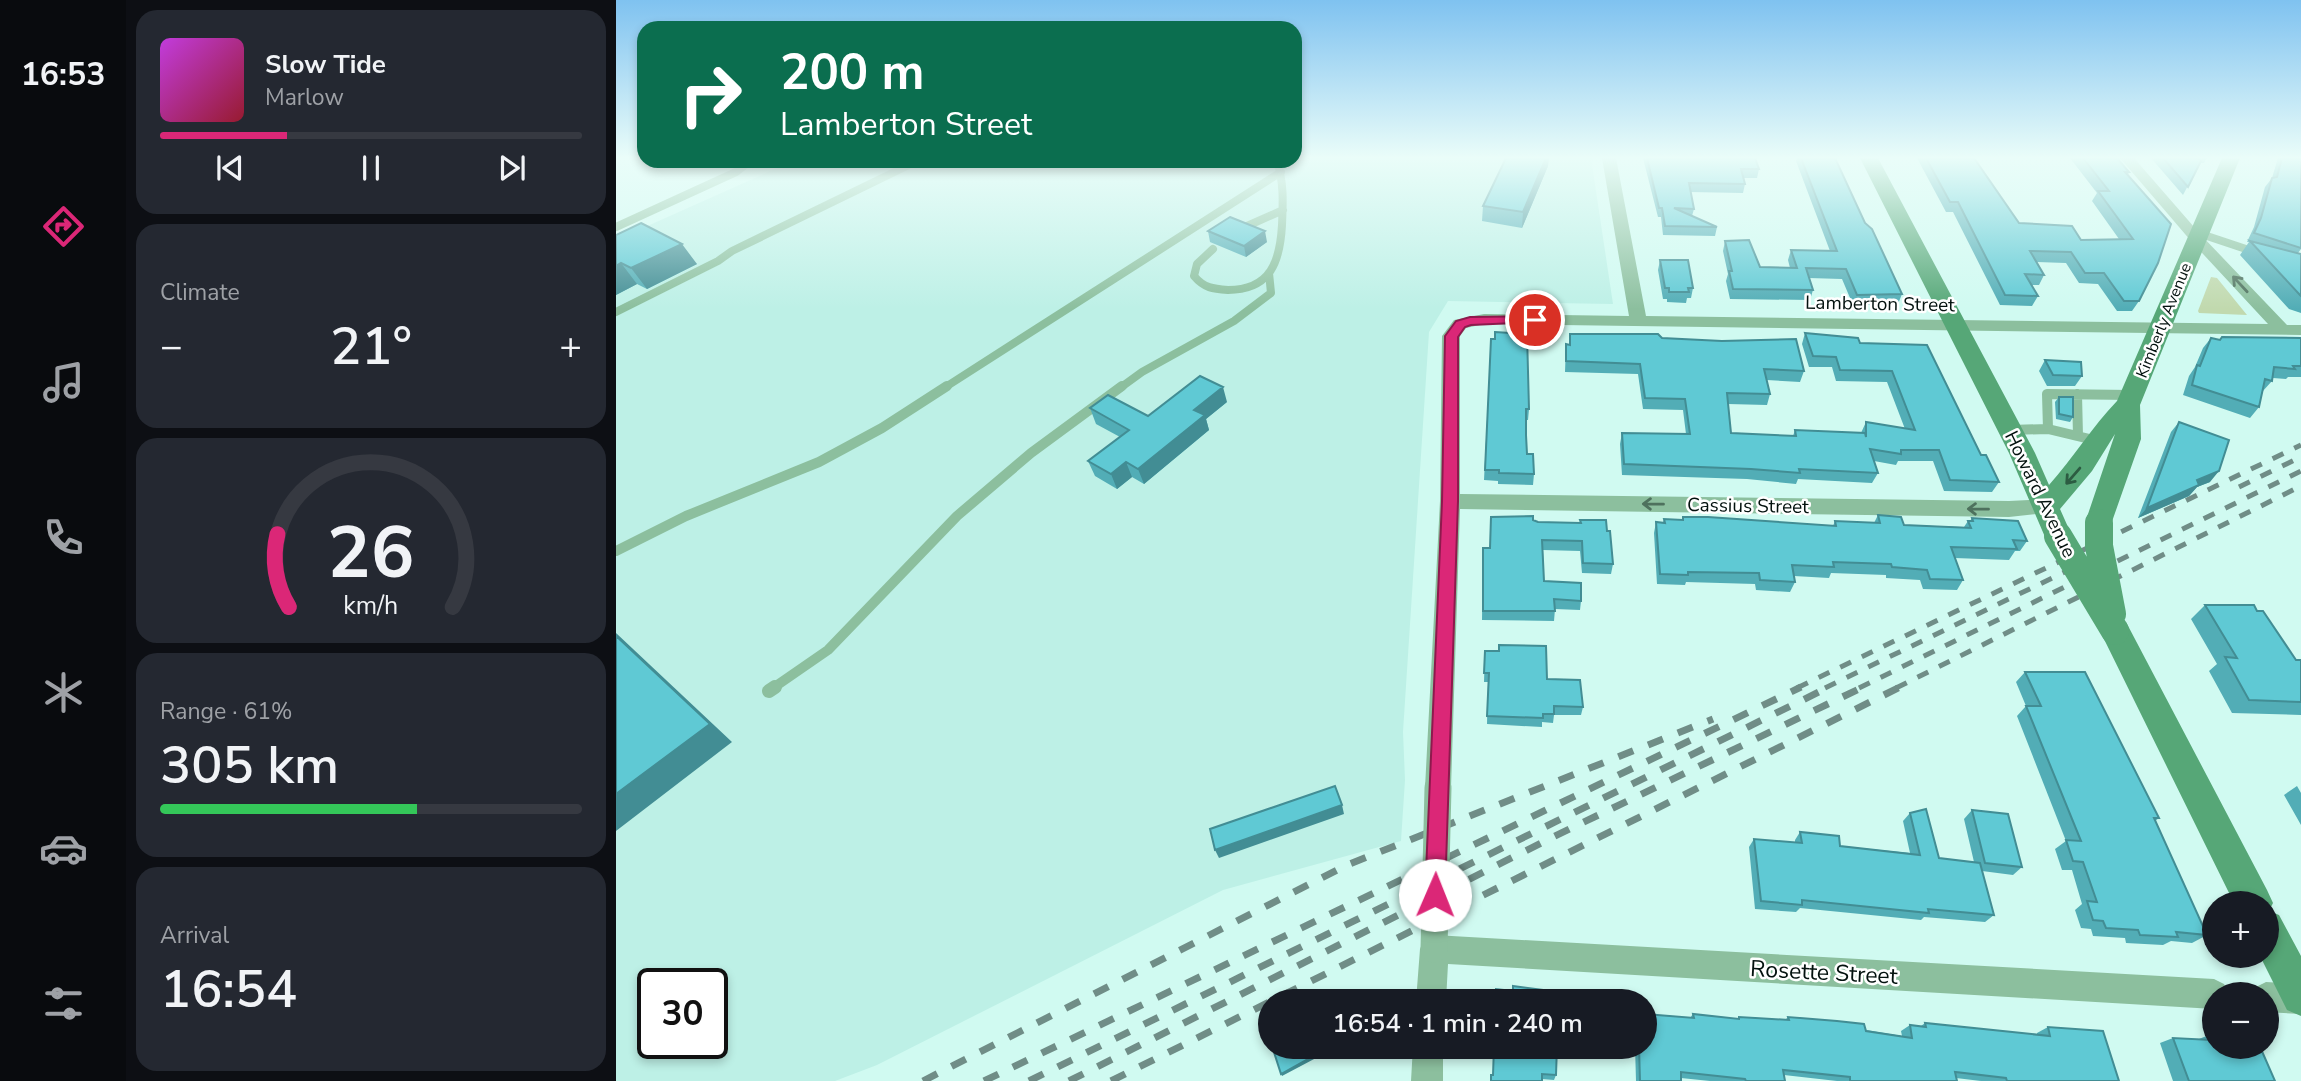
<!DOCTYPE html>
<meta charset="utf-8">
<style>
body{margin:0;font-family:"Nunito Sans",sans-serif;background:#242831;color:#f1f3f6;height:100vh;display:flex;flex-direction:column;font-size:26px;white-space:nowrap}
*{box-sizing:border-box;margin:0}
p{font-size:23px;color:#9ea1a6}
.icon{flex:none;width:38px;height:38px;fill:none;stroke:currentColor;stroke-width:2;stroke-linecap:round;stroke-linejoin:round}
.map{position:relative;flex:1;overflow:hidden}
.sheet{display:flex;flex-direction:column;gap:10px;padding:10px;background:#0d0f14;width:490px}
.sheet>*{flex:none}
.guide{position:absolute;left:21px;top:21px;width:665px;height:147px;border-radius:21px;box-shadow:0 4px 10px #0003;background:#0b6e4f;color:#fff;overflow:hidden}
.fabs{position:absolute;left:1586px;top:891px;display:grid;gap:14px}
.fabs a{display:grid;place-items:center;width:77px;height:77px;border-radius:50%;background:#171b24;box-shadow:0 4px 10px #0003;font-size:35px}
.speed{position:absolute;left:21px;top:968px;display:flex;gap:14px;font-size:35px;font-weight:700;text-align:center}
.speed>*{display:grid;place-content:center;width:91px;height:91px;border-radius:50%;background:#171b24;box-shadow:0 4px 10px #0003;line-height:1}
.speed .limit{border:4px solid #111;border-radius:10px;background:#fff;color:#111}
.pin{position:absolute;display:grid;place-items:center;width:60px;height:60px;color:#fff;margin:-30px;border:4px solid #fff;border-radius:50%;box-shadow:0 2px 7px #0007}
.me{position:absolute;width:77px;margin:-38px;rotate:1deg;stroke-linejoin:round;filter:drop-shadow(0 0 5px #0008)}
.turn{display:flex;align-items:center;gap:24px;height:147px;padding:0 28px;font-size:32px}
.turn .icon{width:91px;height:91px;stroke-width:2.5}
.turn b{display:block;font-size:49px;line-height:60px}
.big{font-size:52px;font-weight:600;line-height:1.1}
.sheet .tile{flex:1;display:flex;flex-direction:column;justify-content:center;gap:10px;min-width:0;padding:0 24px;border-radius:21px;background:#242831}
.sheet .dial{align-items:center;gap:0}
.dial svg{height:182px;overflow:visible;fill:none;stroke:#363941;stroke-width:7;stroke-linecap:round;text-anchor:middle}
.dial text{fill:#f1f3f6;stroke:none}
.song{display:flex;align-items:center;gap:21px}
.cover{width:84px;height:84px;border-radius:10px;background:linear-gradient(135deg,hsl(290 70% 55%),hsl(350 70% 35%))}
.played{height:7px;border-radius:4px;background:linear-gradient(90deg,#db2777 30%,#363941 30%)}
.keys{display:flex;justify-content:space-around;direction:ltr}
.heat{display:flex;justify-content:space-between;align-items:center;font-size:38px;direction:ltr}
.charge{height:10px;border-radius:5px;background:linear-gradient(90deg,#34c759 61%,#363941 0)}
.trip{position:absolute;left:642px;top:989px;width:399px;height:70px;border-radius:35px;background:#171b24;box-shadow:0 4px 10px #0003;font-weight:600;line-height:70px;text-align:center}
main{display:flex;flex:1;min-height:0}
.tabs{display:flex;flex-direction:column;width:126px;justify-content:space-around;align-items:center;background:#090b0e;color:#9ea1a6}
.tabs .icon{width:49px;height:49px}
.tabs .active{color:#db2777}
.tabs b{font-size:32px;color:#f1f3f6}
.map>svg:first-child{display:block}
.built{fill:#bdf0e6;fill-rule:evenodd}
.green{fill:#c1d9ae}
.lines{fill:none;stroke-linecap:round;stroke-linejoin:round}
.service-far2{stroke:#8cbf9e;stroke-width:8}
.service-far1{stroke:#8cbf9e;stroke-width:10}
.service{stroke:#8cbf9e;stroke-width:14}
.minor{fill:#8cbf9e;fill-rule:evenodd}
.secondary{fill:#56a777;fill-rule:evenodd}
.rail-far1{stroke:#708d87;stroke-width:5;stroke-dasharray:12 12;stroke-linecap:butt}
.rail{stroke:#708d87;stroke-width:7;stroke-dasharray:16 16;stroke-linecap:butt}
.minor-bridge{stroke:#8cbf9e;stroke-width:27}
.secondary-bridge{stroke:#56a777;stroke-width:28}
.wall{fill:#52adb6}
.shaded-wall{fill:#428d94}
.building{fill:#5fc9d4;stroke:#428d94;stroke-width:2}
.oneway{stroke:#4e715d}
.oneway2{stroke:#2c5c42}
.route{fill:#db2777;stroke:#8e194d;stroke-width:2}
.labels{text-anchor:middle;stroke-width:5;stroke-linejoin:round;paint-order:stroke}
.far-street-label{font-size:16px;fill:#03110e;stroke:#fff}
.street-label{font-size:19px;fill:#03110e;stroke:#fff}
.near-street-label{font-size:23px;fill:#03110e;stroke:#fff}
</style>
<main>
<nav class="tabs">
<b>16:53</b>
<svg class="icon active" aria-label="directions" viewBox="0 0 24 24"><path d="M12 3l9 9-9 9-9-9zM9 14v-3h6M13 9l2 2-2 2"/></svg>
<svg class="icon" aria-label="music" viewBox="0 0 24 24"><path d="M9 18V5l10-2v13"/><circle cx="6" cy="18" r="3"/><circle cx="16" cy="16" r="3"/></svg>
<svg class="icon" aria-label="phone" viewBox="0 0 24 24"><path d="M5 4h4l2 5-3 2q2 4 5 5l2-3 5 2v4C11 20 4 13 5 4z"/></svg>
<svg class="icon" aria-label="climate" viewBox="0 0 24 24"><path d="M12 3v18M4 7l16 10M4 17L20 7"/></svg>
<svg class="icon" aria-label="car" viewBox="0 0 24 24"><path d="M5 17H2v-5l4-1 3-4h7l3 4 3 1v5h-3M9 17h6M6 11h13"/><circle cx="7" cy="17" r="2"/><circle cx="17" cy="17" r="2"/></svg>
<svg class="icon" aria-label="filters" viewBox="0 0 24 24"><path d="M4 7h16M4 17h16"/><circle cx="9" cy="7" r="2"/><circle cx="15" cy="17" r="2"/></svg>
</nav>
<section class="sheet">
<div class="tile">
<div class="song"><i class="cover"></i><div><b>Slow Tide</b><p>Marlow</p></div></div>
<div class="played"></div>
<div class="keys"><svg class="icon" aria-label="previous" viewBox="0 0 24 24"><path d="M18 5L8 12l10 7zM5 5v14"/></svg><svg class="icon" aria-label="pause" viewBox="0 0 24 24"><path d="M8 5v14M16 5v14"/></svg><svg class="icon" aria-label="next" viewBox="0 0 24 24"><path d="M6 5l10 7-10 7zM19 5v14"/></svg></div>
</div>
<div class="tile"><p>Climate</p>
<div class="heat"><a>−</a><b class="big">21°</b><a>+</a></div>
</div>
<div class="tile dial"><svg viewBox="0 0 100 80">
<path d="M14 69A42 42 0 1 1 86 69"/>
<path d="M14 69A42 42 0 0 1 9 37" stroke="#db2777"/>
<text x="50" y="56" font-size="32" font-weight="700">26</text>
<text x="50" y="72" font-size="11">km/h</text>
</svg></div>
<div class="tile"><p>Range · 61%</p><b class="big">305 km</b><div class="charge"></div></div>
<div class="tile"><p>Arrival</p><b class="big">16:54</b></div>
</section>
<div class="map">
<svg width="1685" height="1081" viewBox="0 0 1685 1081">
<rect width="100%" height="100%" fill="#d0faf1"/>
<path class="built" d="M679,158H975L997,304L832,301L813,332L787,732L789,780L785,841L607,890L261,1065L219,1081H0V240L177,161H679ZM37,984H96V1043H37Z"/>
<path class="green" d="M1595,277L1601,278L1631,315L1583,313L1582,311Z"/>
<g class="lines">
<path class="service-far2" d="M631,226L667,210
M0,227L120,172L134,161
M1582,233L1642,253
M597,249L581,264L578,276C588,288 597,289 612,290C655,290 664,261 666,225C667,202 668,183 661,161
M0,312L102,261L116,251L301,161
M328,388L665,172
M504,388L526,372L618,321L655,293L653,273"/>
<path class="service-far1" d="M1461,394L1462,436
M1432,429L1482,441
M1394,430L1432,429L1431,394L1516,395
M0,551L70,516L203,462L266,428L331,386
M157,688L212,650L341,516L415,453L506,386"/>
<path class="service" d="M153,691L159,687"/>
<path class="minor" d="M986,158H1000L1030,316L1652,324L1575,241L1504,158H1518L1585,235L1671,325H1685V335L868,324L850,328L844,336V494L1393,501L1430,499L1437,502L1440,507L1437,512L1393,517L844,509L835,788L831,796L822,800L813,796L809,788L824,501L826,336L838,320L868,314L1013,316Z
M818,935L1598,979L1608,984L1613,994H1598V1009L832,964L830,1001H800L804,949L808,939Z
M1650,982L1685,984V1014L1650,1012V994H1636L1640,987Z
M797,1046H827V1081H795Z"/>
<path class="secondary" d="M1244,158H1262L1419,453L1433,485C1457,458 1476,427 1501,401L1606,158H1624L1524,405L1525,439L1493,530L1483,533L1473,530L1469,523L1499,434L1476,471L1444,509L1456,536L1452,544L1442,547L1432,544L1393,453Z
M1499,618L1510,622L1651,890L1657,903L1653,911L1663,915L1685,956V1016L1671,1010L1644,956H1650V903H1618L1484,631L1488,622Z"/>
<path class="rail-far1" d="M1623,487L1685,457
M1181,688L1685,445
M1209,688L1494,550
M1243,688L1685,471
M1280,688L1685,486"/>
<path class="rail" d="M307,1081L731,865L1097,719
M368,1081L1185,687
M413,1081L1213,687
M453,1081L937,837L1247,687
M495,1081L1284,687"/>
<path class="minor-bridge" d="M818,949L822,788"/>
<path class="secondary-bridge" d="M1483,523V546L1496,614
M1442,536L1499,631"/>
</g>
<path class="wall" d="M1027,158H1139L1143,169L1141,178H1128L1129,184L1127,193L1074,192L1078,209L1076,216L1101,227L1099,236L1047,235L1045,217H1042Z
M1181,158H1219L1249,223L1286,294L1282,304L1237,305L1226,279L1193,278L1197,290L1194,300L1114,299L1110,281L1112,274L1107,251L1109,241L1144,267L1174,268L1172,260L1175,250L1214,251L1180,161Z
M1301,158H1358L1403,223L1465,240L1503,239L1476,201L1481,193L1454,158H1501L1513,172L1512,175L1523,301L1516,311H1501L1482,284L1463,283L1450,263L1421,262L1428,275L1423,285H1415L1422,296L1416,306L1384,305L1337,212H1330Z
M1535,158H1591L1588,163H1584L1567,195Z
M1662,158H1685V249L1682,253L1685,254V313L1673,309L1624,255L1633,242H1631L1638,227L1649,187L1656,178Z
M932,166L906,228L866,221L867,206Z
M592,231L651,242L630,257L594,242Z
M0,235L81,264L31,289L21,284L0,295Z
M1044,260L1077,288L1075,298H1071L1070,303L1051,302V299H1047L1042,270Z
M1189,333L1244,343L1311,345L1365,455L1383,482L1376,492L1328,491L1317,461H1282L1280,465L1258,461L1262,473L1256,483L1182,479L1180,484L1131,479L1006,475L1004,444L1006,433L1070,434L1067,410L1027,409L1022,374L949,372L950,344H953L954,334L1046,338L1188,371L1184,382L1151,380L1154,394L1151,405L1112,404L1115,433L1177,436L1179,430L1245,433L1250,422L1289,429L1271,382L1220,381L1216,367H1193L1186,344Z
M1606,337L1685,338V377H1672L1670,379L1657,378L1656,381L1646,392L1643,407L1634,418L1567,395L1573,376L1579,367L1587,348L1595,338L1603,340Z
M875,339L913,409L912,420H910V435L911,454L918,474L917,485L882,484V481L868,480Z
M1429,360L1466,376L1459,386H1431L1423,371Z
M1443,397L1457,417L1454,422L1440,419L1439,402Z
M611,402L590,419L593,430L528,484L516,477L501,489L479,476L472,461L504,437L480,424L474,408L532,416Z
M1563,422L1594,482L1581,487L1573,496L1522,518L1555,432Z
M1262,515L1288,525L1348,527L1352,521H1354L1356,518L1411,541L1404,551H1399L1393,560L1339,558L1347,580L1341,590L1307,589L1304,580L1270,578V575L1215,573L1213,578L1178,576L1179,582L1174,592L1140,590L1139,584L1070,582L1069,585L1041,584L1038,533L1040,522L1047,523L1048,519L1066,520L1067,517L1217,526L1219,521L1258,523Z
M917,520L922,522L964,523V520L991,531L997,564L995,574L966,573L964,551L927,550L928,581L965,601L964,610L939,609L938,621L866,620L867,548H874Z
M1589,605L1641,611L1680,660H1685V715L1616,713L1593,671L1601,664L1575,619Z
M869,651L931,679L967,707L965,715H938L937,723L926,722V727L871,724L872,682H868Z
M1409,672L1543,818L1539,821L1591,935L1576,943L1555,941L1547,945L1510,943L1509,938L1477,936L1475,929L1465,928L1459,910L1466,904L1456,870H1446L1439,849L1450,841L1401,716L1410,706L1400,682Z
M1681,786L1685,793V825L1668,795Z
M1356,810L1406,867L1397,875L1366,871L1378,915L1369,922L1308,917L1305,920L1184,908L1180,912L1139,909L1133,847L1138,839L1179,843V840L1184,832L1224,846L1294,853L1287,821L1294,813L1323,858L1358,862L1348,819Z
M1077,1014L1121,1019L1123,1017L1169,1020L1172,1017L1286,1036L1285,1031L1294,1025L1305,1026L1309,1023L1421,1035V1033L1432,1027L1503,1081H1365L1340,1078L1341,1081H1221L1168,1075L1169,1081H1094L1065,1078V1081H1020L1019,1046H1029L1074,1018Z
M1598,1033L1616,1047L1659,1081H1557L1544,1043L1557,1038L1583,1039Z
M878,1046L940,1075L938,1080L877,1075Z"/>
<path class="shaded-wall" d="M930,158H933L932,166L906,228L907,212Z
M649,231L651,242L630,257L628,246Z
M66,244L81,264L31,289L15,268Z
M5,263L21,284L0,295V266Z
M607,387L611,402L590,419L593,430L528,484L522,469L578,410Z
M510,462L516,477L501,489L495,474Z
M1603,471L1594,482L1581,487L1573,496L1522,518L1531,508L1581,480Z
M0,633L116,742L0,831Z
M726,805L728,814L603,858L599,850Z
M696,1046L700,1058L666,1076L665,1074Z"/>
<path class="building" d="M890,158H930L907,212L867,206Z
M1031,158H1139L1143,169H1125L1129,184L1073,183L1078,209L1058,208L1101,227L1049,226L1046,208H1043Z
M1185,158H1219L1249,223L1256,229L1286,294L1241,295L1230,269L1190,268L1197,290L1117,289L1113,271H1116L1109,241L1133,240L1144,267L1181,268L1175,250L1221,251Z
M1310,158H1358L1403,223L1456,226L1465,240L1517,239L1482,191H1493L1467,158H1501L1513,172H1509L1555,224L1542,263L1523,301H1508L1488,273H1469L1455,252L1414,251L1428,275L1409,274L1422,296L1389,295L1342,202H1334Z
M1547,158H1583L1585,161L1572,187Z
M1666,158H1685V248L1638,233L1645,218L1656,178L1661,177Z
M614,217L649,231L628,246L592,231Z
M25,223L66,244L15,268L5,263L0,266V235Z
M1634,241L1685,254V296L1684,295Z
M1044,260H1072L1077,288H1072L1073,292H1053V288H1049Z
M879,332L911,334L913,409H910V435L911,454H917L918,474L883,473V470H869L875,339H879Z
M1189,333L1242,338L1244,343L1311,345L1365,455H1370L1383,482L1334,480L1323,450H1285V454L1254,449L1262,473L1183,469L1184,473L1135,469L1008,464L1006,433L1074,434L1069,399L1029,398L1024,364L950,361V344L954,345V334H1042L1046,338L1106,341L1180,339L1188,371L1148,369L1154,394L1111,393L1115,433L1180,436L1179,430L1249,433L1250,437V422L1299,430L1276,371L1224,370L1220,357L1197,356Z
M1606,337L1685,338V366H1677L1679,369L1658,367L1656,381L1649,379L1643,407L1576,385L1581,365L1584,366L1595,338L1604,340Z
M1429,360L1465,362L1466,376L1437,375Z
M584,376L607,387L578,410L589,415L522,469L510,462L495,474L472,461L513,430L474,408L492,395L532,416Z
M1443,397H1457V417L1443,414Z
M1563,422L1613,440L1603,471L1581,480L1583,485L1531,508Z
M1262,515L1285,517L1288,525L1355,528L1352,521H1357L1356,518L1402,521L1411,541L1397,540L1401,549L1335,547L1347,580L1314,579L1311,570L1276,567L1275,564L1217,562L1218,567L1176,565L1179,582L1144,580L1143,573L1072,572V575L1044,574L1040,522L1049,523L1048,519L1067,520V517H1092L1220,526L1219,521L1264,523Z
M917,516V520L922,522L965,523L964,520H990L991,531H994L997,564L967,563L966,541L926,540L928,581L965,583V601L938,599L939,611H867V548H874L875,517Z
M1589,605H1638L1641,611H1647L1680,660H1685V702L1633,700L1609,657L1621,658Z
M0,636L94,724L0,794Z
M883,645L930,646L931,679L964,680L967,707L938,706V714H927V718L871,716L873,673H868L869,651H883Z
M1409,672H1469L1543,818H1538L1591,935L1560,932L1562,937L1524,935L1522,930L1490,928L1487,921L1477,920L1471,901L1481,902L1467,862L1457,861L1450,840L1465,841L1410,706H1425Z
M719,786L726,805L599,850L594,829Z
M1310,809L1323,858L1364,863L1378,915L1312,909L1313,913L1186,900V905L1145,901L1138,839L1186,843L1184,832L1223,836L1224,846L1304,855L1294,813Z
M1356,810L1392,814L1406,867L1369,863Z
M897,986L942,992V1001H880V989L897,991Z
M1029,1014L1078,1018L1077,1014L1123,1019V1017L1173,1020L1172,1017L1221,1021L1248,1024L1250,1031L1296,1038L1294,1025L1310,1027L1309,1023L1434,1036L1432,1027L1487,1031L1503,1081H1391L1390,1078L1339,1072L1341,1081H1234V1077L1167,1070L1169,1081H1130L1129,1079L1065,1072V1081H1024L1023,1046H1029Z
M1598,1033V1046H1615L1645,1049L1659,1081H1573L1557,1038L1595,1040Z
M656,1046H696L699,1055L665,1074Z
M878,1046H941L940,1075L926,1074V1081H875V1075H877Z"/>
<defs><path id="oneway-shaft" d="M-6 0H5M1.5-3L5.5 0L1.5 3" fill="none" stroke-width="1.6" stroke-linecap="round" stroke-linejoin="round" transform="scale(1.75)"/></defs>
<g class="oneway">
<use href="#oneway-shaft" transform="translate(1624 284) rotate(-133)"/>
<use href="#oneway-shaft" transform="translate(1037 504) rotate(-179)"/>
<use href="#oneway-shaft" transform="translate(1362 509) rotate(-179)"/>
</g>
<use class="oneway2" href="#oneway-shaft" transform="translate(1457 476) rotate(131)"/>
<linearGradient id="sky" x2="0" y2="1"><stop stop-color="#7fc2f0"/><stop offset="0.51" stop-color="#eafdf9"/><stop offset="1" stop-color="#eafdf9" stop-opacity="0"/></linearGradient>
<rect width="1685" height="309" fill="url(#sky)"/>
<path class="route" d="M919,316L925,320L924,322L855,325L849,327L842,337V501L829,895L826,903L819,906L812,903L809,895L826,501L829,336L840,321L854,317Z"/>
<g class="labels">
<g class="far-street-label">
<text transform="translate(1547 320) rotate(-68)" y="6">Kimberly Avenue</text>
</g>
<g class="street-label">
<text transform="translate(1264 303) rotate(1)" y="7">Lamberton Street</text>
<text transform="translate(1425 494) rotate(64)" y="7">Howard Avenue</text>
<text transform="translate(1132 505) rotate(1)" y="7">Cassius Street</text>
</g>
<g class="near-street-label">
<text transform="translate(1208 972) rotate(3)" y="8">Rosette Street</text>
</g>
</g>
</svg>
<div class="fabs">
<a>+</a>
<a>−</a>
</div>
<div class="speed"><div class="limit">30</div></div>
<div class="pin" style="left:919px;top:320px;background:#d93025"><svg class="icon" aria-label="arrive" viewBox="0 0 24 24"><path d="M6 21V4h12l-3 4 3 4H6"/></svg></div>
<svg class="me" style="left:819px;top:895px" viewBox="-20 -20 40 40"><circle r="19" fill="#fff"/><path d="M0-13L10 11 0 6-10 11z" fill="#db2777"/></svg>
<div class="trip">16:54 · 1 min · 240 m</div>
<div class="guide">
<div class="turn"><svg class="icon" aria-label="right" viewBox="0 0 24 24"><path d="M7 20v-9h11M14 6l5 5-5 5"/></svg><div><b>200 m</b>Lamberton Street</div></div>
</div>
</div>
</main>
